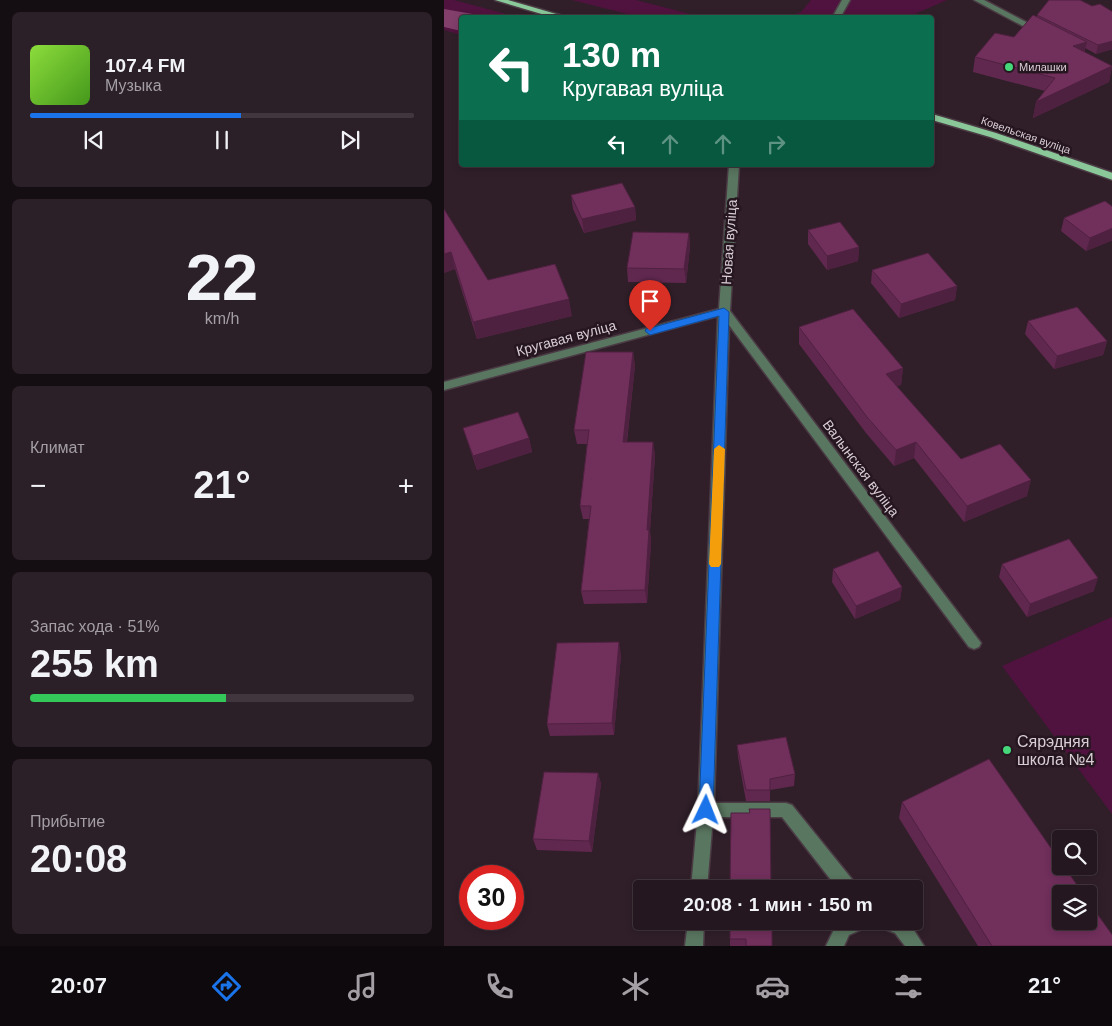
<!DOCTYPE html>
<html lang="ru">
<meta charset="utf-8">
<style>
body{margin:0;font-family:Arial,sans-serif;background:#2c2028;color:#f1f3f6;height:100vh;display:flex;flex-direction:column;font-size:19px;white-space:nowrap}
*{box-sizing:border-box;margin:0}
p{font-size:16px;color:#a39fa4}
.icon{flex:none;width:28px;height:28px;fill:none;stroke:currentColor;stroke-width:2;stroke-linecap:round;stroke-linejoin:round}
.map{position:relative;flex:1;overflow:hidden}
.drawer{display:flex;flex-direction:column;gap:12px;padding:12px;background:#140d11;width:444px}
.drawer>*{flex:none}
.banner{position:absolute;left:15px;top:15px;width:475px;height:152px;border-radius:5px;box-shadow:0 2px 8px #0003,0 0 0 1px #41363d;background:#0b6e4f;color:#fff;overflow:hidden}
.controls{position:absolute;left:608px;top:830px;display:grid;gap:10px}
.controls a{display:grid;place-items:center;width:45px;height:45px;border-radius:5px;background:#24171f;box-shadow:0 2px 8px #0003,0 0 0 1px #41363d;font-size:25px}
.speed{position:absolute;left:15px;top:865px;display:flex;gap:10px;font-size:25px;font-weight:700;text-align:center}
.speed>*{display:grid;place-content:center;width:65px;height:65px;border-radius:50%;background:#24171f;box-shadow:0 2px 8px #0003,0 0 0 1px #41363d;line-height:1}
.speed .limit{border:8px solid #d22;background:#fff;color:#111}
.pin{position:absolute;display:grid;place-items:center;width:42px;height:42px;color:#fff;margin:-51px -21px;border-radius:50% 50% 50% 0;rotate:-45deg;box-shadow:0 0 5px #0007}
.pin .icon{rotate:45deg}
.me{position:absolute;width:55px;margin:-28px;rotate:2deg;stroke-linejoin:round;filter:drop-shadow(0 0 4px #0008)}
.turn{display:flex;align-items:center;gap:18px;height:105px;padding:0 20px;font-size:22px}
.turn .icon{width:65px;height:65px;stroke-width:2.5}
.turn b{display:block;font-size:35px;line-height:42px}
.lanes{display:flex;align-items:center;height:48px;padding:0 20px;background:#0003;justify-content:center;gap:25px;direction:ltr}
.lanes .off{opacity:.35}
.big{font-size:38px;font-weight:700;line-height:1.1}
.drawer .widget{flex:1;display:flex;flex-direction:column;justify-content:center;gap:8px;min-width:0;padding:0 18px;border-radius:8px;background:#2c2028}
.drawer .dial{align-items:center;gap:0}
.dial b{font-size:65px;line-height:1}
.song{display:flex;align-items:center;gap:15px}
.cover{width:60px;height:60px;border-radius:8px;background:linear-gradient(135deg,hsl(90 70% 55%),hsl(100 70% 35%))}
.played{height:5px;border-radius:2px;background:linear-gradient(90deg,#1a73e8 55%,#41363d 55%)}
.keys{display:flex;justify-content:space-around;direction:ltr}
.heat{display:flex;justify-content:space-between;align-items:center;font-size:28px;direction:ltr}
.charge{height:8px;border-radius:4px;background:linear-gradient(90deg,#34c759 51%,#41363d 0)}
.trip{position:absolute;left:189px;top:880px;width:290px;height:50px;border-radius:5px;background:#24171f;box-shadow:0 2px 8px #0003,0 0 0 1px #41363d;font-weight:700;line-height:50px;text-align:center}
.tabs{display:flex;height:80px;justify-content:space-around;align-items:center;background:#0e090c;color:#a39fa4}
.tabs .icon{width:35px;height:35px}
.tabs .selected{color:#1a73e8}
.tabs b{font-size:22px;color:#f1f3f6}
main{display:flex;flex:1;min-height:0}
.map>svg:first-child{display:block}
.green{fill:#50123e}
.forest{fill:#823f6c}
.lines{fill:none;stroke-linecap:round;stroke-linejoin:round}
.minor-casing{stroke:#4b3b45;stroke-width:3}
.major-casing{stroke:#4b3b45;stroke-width:3}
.minor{fill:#597660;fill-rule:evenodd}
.major{fill:#8ac89a;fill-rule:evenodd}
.wall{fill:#61284f}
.shaded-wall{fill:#4f2140}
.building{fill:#712f5c;stroke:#4f2140}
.route{fill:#1a73e8;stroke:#114b97}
.slow{fill:#f59e0b}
.poi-dot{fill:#45d77a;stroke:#261620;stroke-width:2}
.labels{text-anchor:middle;stroke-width:5;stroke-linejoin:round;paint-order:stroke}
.far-poi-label{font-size:11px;fill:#daced5;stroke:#261620;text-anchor:start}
.far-street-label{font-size:11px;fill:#daced5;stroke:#261620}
.street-label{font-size:14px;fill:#daced5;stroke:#261620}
.near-poi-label{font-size:16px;fill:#daced5;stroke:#261620;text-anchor:start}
</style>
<main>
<section class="drawer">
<div class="widget">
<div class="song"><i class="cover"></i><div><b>107.4 FM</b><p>Музыка</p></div></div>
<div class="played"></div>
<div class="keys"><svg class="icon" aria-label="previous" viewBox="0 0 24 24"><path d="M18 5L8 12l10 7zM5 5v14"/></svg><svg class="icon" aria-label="pause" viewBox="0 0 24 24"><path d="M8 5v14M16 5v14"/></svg><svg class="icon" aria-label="next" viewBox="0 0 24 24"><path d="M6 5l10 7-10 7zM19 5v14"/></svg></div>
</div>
<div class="widget dial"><b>22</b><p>km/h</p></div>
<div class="widget"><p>Климат</p>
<div class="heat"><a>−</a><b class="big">21°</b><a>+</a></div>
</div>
<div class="widget"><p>Запас хода · 51%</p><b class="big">255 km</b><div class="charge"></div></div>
<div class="widget"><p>Прибытие</p><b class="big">20:08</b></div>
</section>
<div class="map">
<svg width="669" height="946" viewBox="0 0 669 946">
<rect width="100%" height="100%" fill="#301f29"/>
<path class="green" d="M0,0H10L74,17L18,18L17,35L0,30Z
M128,0H192L258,17H195Z
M367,0H503L464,17L339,18L357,12Z
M668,617V814L558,666Z"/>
<path class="forest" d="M0,9L46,17L18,18L17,31L0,27Z"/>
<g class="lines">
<g class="minor-casing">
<path id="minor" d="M398,0H406L396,18H388Z
M530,0H540L599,31L592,33Z
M285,165H295L286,311L537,643L535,647L530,649L525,647L285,325L270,803H342L348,805L411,883L413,889H394L338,817H269L263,889H247L254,810L274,316L0,390V382L275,309Z
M244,921H260L259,946H241Z
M397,921H425L423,927L405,935L400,946H382L393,923Z
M434,921H464L480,946H461L451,933L436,927Z"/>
</g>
<g class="major-casing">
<path id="major" d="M51,0H64L126,18H111Z
M488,114L552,133L669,173V180L546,137L488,120Z"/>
</g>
<use href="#minor" class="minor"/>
<use href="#major" class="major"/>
</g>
<path class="wall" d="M648,6L669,12V49L652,54L641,48V52L668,66L665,82L589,118L592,102L601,91L529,72L531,57L570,37L593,17V15Z
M127,195L191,207L192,220L140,233L129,209Z
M669,207V240L642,251L617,231L620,218Z
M0,209L44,280L128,316L33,339L11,269L0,273Z
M364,230L415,247L414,261L383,270L364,244Z
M245,233L246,247L242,283L184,282L183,268Z
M428,270L513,286L511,300L455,318L427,283Z
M584,321L663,341L659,355L610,369L581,334Z
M355,327L459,368L457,385L452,386L517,459L583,496L520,522L470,458L450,466L422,433L355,344Z
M189,352L191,366L183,442H209L211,455L206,531L207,543L203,603L140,604L137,591L145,519H139L136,506L143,444H133L130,430Z
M19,428L85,438L88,452L33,470Z
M558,564L650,591L583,617L555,577Z
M389,569L458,587L456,600L411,619L388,582Z
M177,655L170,735L106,736L103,724Z
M293,745L351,774L350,786L326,790V801H302L294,757Z
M154,773L157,784L148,852L93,850L89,839Z
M458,802L669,946H534L455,818Z
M286,921L328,946H286Z"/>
<path class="shaded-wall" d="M669,41V49L652,54L654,45Z
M643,42L639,57L629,46Z
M668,66L665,82L589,118L592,102Z
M191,207L192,220L140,233L138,219Z
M669,228V240L642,251L646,238Z
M245,233L246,247L242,283L240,269Z
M415,247L414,261L383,270V256Z
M7,252L11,269L0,273V254Z
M513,286L511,300L455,318L457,304Z
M125,299L128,316L33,339L29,322Z
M663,341L659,355L610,369L613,356Z
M189,352L191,366L181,456L179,442Z
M459,368L457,385L440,391L442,374Z
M85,438L88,452L33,470L29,456Z
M209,442L211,455L206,531L207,543L203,603L201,590L203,530Z
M472,442L470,458L450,466L452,450Z
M587,480L583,496L520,522L523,506Z
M654,578L650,591L583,617L586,604Z
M458,587L456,600L411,619L412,606Z
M175,642L177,655L170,735L168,723Z
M154,773L157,784L148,852L145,841Z"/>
<path class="building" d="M605,0H636L648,6L656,4L669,12V41L654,45L593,15Z
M589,15L643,42L629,46L668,66L592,102L611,78L531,57L551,33L570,37Z
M178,183L191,207L138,219L127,195Z
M661,201L669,207V228L646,238L620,218Z
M0,209L44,280L111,264L125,299L29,322L7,252L0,254Z
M396,222L415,247L383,256L364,230Z
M189,232L245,233L240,269L183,268Z
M484,253L513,286L457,304L428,270Z
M633,307L663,341L613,356L584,321Z
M409,309L459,368L442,374L517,459L556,444L587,480L523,506L472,442L452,450L423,417L355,327Z
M142,352H189L179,442H209L203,530H205L201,590L137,591L147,506H136L145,430H130Z
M74,412L85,438L29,456L19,428Z
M625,539L654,578L586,604L558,564Z
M434,551L458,587L412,606L389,569Z
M175,642L168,723L103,724L113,643Z
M342,737L351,774L326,779V790H302L293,745Z
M545,759L616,861V866H620L639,894H616V921H644V901L669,936V946H548L458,802Z
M100,772L154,773L145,841L89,839Z
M305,809H326L327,889H286L287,813H306Z
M286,921H328V946H302V939H286Z"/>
<path class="route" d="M280,308L285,312L269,810L267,815L262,817L257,815L255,810L275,316L206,335L201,331L202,329Z"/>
<path class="slow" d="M275,445L281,449L277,564L275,567H267L265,564L270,449Z"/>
<g class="poi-dot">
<circle cx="565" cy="67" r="5"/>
<circle cx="563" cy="750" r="5"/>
</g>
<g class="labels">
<g class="far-poi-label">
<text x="575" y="71">Милашки</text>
</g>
<g class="far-street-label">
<text transform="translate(582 135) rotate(19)" y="4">Ковельская вуліца</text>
</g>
<g class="street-label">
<text transform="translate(285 242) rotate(-86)" y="5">Новая вуліца</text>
<text transform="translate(122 338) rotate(-15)" y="5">Кругавая вуліца</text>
<text transform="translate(417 468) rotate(53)" y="5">Валынская вуліца</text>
</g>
<g class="near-poi-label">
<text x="573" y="747">Сярэдняя<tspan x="573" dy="18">школа №4</tspan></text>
</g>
</g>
</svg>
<div class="controls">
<a><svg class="icon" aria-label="search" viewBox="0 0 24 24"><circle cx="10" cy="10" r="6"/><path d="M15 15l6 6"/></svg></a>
<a><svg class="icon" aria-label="layers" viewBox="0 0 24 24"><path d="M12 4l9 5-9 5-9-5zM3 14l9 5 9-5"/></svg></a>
</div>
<div class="speed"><div class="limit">30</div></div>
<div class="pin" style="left:206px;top:331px;background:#d93025"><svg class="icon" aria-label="arrive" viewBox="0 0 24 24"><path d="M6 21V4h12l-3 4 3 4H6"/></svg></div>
<svg class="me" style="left:262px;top:810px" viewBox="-20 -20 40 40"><path d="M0-17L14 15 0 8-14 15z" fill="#1a73e8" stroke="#fff" stroke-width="4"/></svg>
<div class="trip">20:08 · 1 мин · 150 m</div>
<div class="banner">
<div class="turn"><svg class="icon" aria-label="left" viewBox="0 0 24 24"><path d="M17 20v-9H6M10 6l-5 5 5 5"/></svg><div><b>130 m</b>Кругавая вуліца</div></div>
<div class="lanes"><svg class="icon" aria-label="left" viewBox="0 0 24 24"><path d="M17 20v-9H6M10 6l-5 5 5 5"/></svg><svg class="icon off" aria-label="ahead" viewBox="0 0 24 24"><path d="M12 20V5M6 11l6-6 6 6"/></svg><svg class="icon off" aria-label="ahead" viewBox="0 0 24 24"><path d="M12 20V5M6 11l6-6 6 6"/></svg><svg class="icon off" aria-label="right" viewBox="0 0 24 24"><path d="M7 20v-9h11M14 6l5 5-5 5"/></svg></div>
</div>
</div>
</main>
<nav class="tabs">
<b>20:07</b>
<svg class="icon selected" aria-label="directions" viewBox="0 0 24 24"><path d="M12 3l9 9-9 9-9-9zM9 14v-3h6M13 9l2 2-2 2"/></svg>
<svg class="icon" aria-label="music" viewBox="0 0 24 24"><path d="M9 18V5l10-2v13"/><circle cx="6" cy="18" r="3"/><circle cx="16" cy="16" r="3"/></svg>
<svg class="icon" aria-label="phone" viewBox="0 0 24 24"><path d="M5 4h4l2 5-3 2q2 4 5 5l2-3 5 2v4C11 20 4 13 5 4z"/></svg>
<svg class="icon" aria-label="climate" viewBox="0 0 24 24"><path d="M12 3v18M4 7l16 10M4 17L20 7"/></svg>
<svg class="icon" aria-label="car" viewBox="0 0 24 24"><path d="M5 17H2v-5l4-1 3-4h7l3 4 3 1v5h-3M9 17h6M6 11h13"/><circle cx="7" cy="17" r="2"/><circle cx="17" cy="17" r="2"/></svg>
<svg class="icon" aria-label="filters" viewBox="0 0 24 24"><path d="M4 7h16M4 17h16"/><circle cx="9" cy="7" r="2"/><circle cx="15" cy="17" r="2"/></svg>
<b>21°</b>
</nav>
